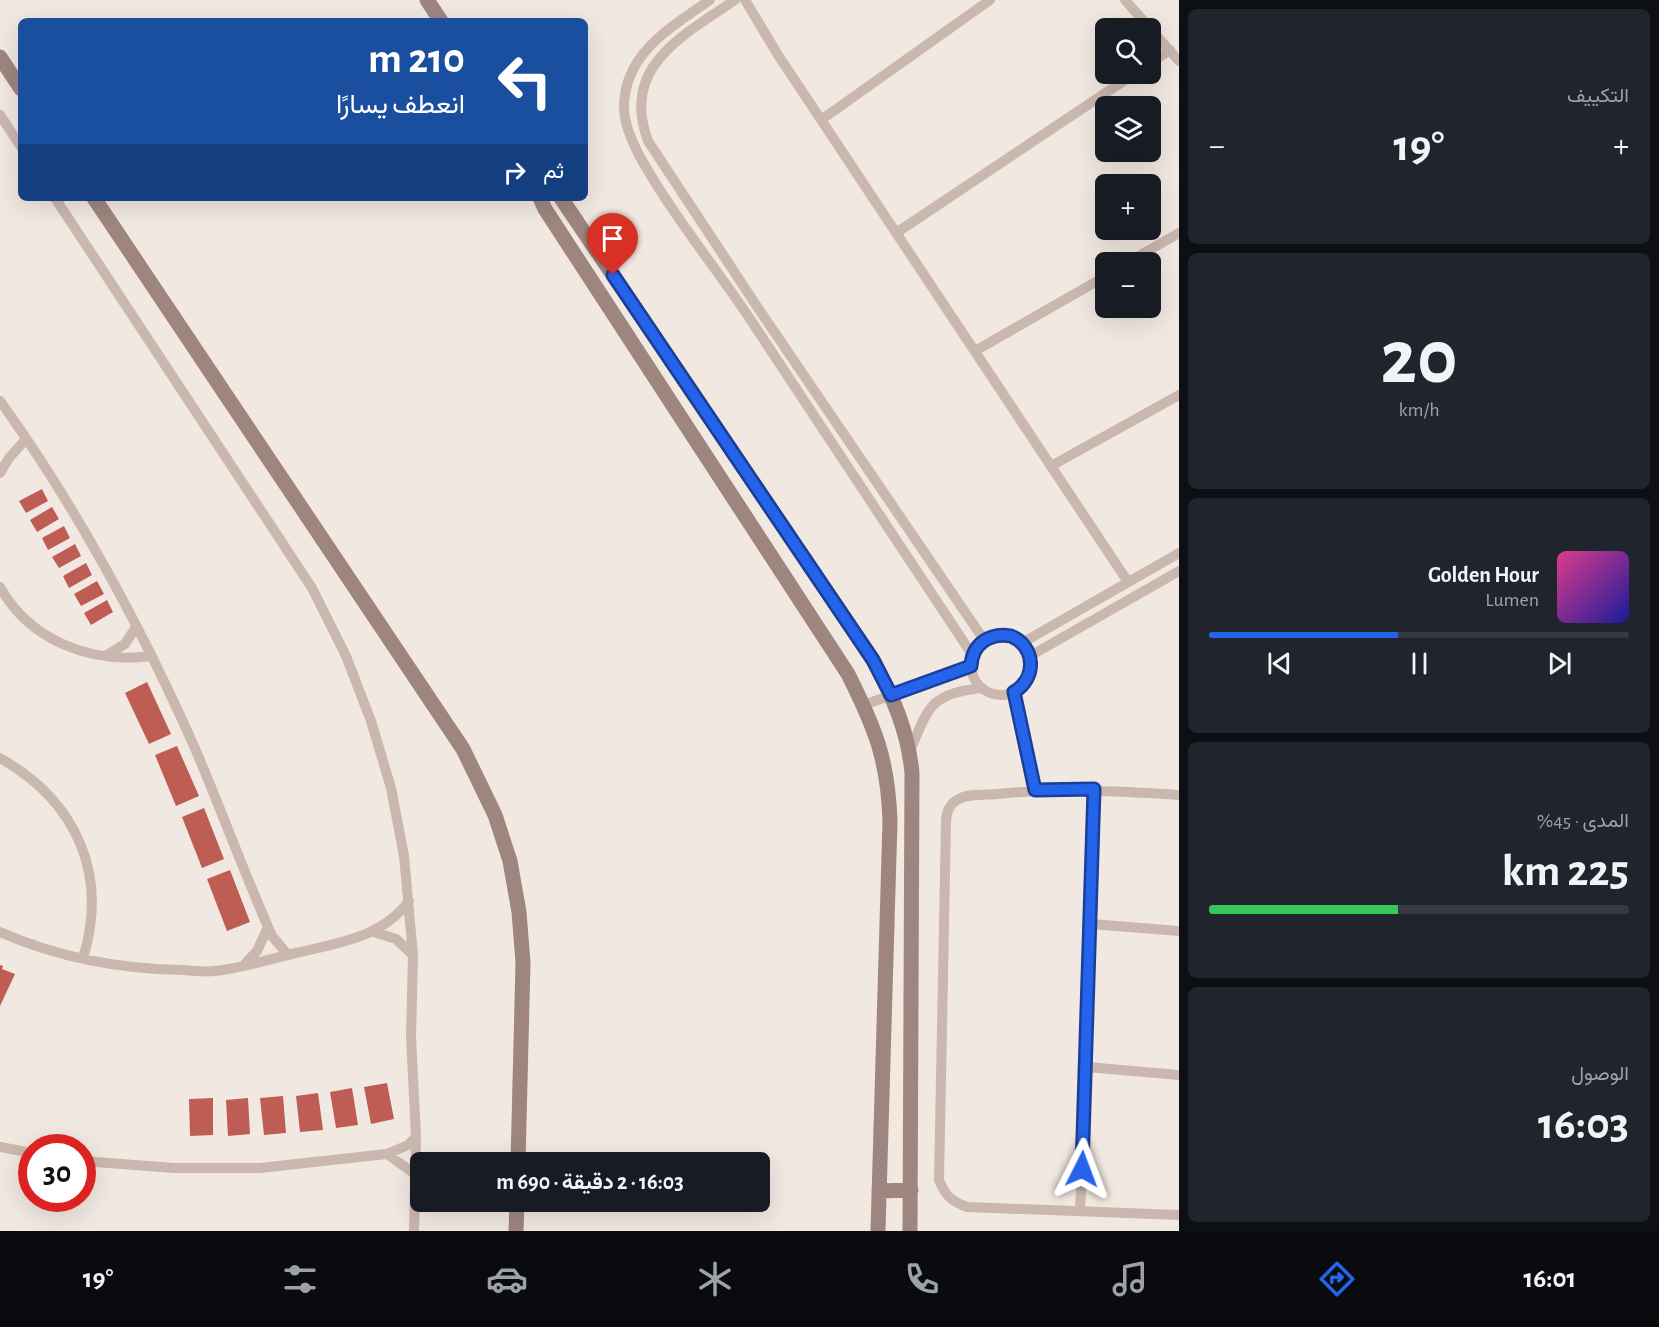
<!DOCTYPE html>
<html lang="ar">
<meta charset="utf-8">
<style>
body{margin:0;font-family:"Alegreya Sans",Vazirmatn,sans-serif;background:#20242c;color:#f1f3f6;direction:rtl;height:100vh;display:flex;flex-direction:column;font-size:22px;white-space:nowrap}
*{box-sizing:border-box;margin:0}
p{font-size:20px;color:#9ea1a6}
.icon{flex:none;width:33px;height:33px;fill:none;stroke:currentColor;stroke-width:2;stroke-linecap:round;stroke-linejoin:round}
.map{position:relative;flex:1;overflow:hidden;direction:ltr}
.panel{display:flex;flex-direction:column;gap:9px;padding:9px;background:#0d0f14;width:480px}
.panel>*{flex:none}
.guide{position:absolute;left:18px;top:18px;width:570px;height:183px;border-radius:9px;box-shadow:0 6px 24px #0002;direction:rtl;background:#1a4fa0;color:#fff;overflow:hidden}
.fabs{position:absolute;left:1095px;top:18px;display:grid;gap:12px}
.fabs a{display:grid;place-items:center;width:66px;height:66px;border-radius:9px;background:#171b24;box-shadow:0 6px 24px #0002;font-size:30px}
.speed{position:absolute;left:18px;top:1134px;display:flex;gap:12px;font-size:30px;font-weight:700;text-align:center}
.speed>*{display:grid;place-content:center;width:78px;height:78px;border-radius:50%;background:#171b24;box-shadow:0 6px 24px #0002;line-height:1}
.speed .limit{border:9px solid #d22;background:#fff;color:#111}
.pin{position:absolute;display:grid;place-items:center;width:51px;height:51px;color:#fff;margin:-62px -26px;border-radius:50% 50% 50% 0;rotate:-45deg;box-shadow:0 0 6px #0007}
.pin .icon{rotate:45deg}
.me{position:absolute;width:66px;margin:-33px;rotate:3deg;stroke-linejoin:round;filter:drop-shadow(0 0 4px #0008)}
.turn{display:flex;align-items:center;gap:21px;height:126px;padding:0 24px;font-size:27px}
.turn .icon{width:78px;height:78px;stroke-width:2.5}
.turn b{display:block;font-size:42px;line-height:51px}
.then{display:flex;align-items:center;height:57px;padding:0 24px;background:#0003;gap:12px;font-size:22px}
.big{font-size:45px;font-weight:700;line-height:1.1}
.panel .card{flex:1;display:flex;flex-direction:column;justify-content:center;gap:9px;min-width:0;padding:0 21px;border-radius:9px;background:#20242c}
.panel .dial{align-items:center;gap:0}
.dial b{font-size:78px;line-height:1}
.song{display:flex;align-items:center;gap:18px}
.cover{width:72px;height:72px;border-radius:9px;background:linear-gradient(135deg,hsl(330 70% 55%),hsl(240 70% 35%))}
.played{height:6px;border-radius:3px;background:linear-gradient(90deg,#2563eb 45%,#363941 45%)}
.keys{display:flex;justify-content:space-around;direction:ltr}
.heat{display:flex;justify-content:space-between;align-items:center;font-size:33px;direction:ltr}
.charge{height:9px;border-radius:4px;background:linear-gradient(90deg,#34c759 45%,#363941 0)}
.trip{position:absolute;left:410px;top:1152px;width:360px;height:60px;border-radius:9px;background:#171b24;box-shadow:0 6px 24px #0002;font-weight:700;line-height:60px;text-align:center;direction:rtl}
.menu{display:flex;height:96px;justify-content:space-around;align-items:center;background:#090b0e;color:#9ea1a6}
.menu .icon{width:42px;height:42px}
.menu .selected{color:#2563eb}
.menu b{font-size:27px;color:#f1f3f6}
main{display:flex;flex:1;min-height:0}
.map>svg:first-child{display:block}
.building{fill:#be5d54}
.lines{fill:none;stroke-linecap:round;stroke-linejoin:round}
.street{stroke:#cab7ae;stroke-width:10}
.secondary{stroke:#9e867f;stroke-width:15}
.route-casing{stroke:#184099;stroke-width:15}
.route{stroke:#2563eb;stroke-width:10}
</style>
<main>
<section class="panel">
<div class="card"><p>التكييف</p>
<div class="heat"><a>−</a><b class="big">19°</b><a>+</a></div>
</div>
<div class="card dial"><b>20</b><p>km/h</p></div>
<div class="card">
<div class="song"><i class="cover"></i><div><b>Golden Hour</b><p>Lumen</p></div></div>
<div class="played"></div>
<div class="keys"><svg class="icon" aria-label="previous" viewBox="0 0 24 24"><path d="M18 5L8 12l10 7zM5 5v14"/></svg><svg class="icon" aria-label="pause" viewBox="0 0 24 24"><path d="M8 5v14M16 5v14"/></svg><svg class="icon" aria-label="next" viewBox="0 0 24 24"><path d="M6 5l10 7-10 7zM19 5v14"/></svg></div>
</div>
<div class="card"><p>المدى · 45%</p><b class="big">225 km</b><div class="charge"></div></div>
<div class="card"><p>الوصول</p><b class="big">16:03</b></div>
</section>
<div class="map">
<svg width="1179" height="1231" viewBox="0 0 1179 1231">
<rect width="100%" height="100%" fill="#f2e8e2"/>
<path class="building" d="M42,489L48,501L26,513L19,501Z
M52,507L59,519L37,532L30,520Z
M64,526L70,538L48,550L42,538Z
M75,544L81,556L59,568L52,557Z
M86,563L92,575L69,588L63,576Z
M97,581L104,594L81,606L74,594Z
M107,600L113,612L91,625L84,613Z
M147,682L171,734L149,744L125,693Z
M177,746L199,796L176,806L155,755Z
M204,808L224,859L202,868L182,817Z
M230,870L250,922L227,931L207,879Z
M0,965L3,966L2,969L15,974L0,1006Z
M387,1083L394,1119L371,1124L364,1087Z
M352,1088L358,1125L336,1128L330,1092Z
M318,1093L323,1130L300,1132L296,1096Z
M283,1096L286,1133L264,1135L260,1098Z
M213,1098V1135L190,1136L189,1099Z
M248,1098L250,1134L228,1136L226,1100Z"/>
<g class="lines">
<path class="street" d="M710,0C672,27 627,51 624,103C623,121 631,139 639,155C669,210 713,264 748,316C823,429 898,543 973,656
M735,0C683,36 620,66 648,141L758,308L984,640
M745,0L778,55L1128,582
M1125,0L1179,61
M1150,63L1170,50
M0,115L21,147
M821,120L990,0
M55,198L312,588L346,656L371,721L391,788L404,856L413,955L411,1037L416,1137L414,1231
M896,233L1134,74
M1128,262L1179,233
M975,351L1106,276
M0,401C77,508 140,625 194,746C221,809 244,873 272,936L288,955
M1051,466L1179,395
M0,473L9,458L26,439
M0,587C30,641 91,664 151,656
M971 665a30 30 0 1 1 60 0a30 30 0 1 1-60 0Z
M1022,643L1179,553
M107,655L125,644L136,627
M1030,656L1179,571
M1014,692L1035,790
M864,705L971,666
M910,751C929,706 930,694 982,688
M0,758C76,801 109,874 83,958
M1179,795C1118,791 1059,788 998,794C986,795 968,793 957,800C948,805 946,814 946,823L939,1180C945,1195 951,1201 967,1207L1179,1215
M1091,924L1179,931
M0,932C57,957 121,969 183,970C193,971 205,972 215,971C245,968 275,957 305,951C344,942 384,935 409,901
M374,932L396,939L413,955
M245,964L257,951L268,927
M1087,1067L1179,1075
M0,1147L32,1153
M387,1154L415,1174
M82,1161L174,1168H260L387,1154L408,1145L416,1137
M1080,1211L1087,1067L1094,789"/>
<path class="secondary" d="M427,0L441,21
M0,57L21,89
M94,198L463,749L495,815L510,861L519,912L523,963L518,1162
M540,198L545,209L848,674C875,728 888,759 890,821L878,1231
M561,198L873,660C893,697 908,731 912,773L910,1231
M879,1191L911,1190
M516,1231L517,1202"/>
</g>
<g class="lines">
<g class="route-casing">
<path id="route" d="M613,275L873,660L891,695L971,666C972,644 990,632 1011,636C1036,647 1037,678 1014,692L1035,790L1094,789L1082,1169"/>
</g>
<use href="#route" class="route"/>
</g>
</svg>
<div class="fabs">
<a><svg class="icon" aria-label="search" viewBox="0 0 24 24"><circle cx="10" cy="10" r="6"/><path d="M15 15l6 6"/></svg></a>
<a><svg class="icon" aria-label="layers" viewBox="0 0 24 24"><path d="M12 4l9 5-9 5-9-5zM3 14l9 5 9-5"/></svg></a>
<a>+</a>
<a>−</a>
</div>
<div class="speed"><div class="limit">30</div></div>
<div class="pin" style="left:613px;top:275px;background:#d93025"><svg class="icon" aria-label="arrive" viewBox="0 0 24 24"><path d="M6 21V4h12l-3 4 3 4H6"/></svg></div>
<svg class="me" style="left:1082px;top:1169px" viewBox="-20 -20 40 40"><path d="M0-17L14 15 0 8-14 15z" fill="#2563eb" stroke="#fff" stroke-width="4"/></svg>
<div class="trip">16:03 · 2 دقيقة · 690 m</div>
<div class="guide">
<div class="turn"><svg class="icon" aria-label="left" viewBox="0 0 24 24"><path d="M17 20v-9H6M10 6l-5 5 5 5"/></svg><div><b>210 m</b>انعطف يسارًا</div></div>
<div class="then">ثم<svg class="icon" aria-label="right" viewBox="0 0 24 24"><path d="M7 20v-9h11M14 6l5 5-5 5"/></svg></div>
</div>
</div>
</main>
<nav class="menu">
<b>16:01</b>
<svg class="icon selected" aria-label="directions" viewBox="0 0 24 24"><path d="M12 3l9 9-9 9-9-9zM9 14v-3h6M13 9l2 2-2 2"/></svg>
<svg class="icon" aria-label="music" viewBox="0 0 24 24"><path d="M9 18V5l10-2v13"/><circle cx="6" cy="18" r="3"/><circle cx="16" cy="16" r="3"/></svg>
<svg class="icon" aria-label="phone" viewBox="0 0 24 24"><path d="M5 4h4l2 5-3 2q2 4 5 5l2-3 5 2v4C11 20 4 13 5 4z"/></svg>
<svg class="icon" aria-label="climate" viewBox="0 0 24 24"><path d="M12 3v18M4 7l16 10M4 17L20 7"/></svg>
<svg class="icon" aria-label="car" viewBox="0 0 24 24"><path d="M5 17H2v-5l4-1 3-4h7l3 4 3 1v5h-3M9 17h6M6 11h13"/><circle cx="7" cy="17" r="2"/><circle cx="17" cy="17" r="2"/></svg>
<svg class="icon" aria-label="filters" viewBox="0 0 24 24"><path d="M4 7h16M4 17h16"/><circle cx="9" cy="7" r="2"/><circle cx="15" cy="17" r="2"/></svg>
<b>19°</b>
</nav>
